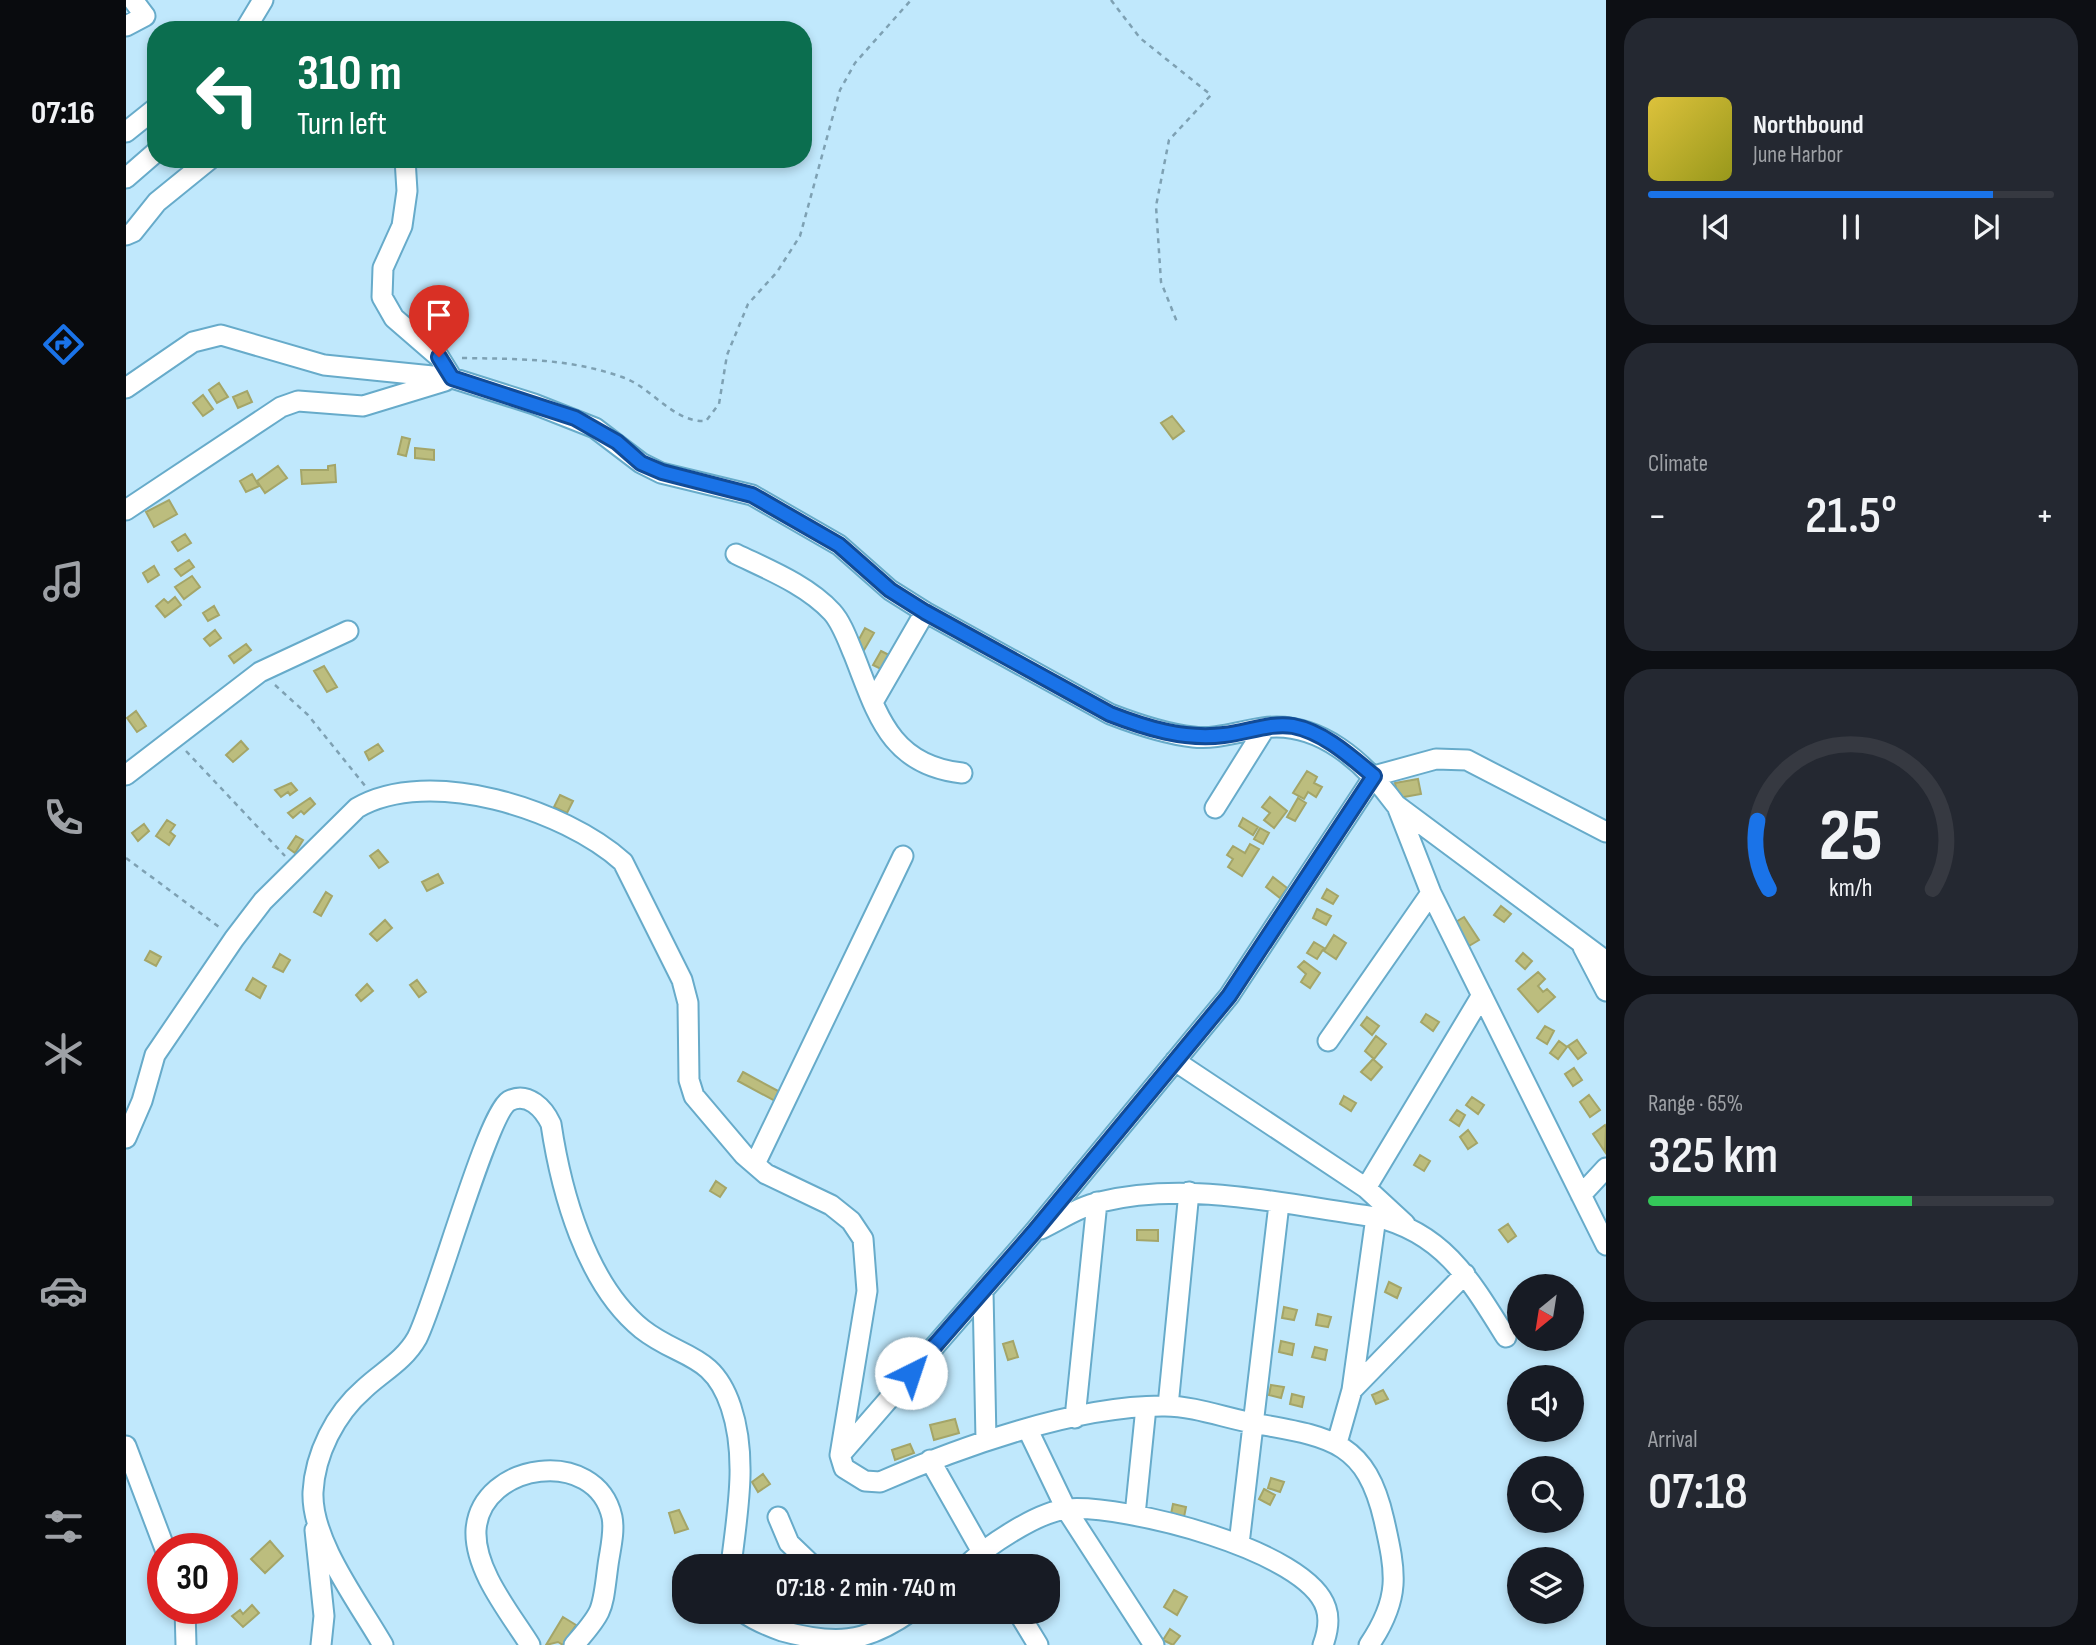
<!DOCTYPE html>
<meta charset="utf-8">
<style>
body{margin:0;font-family:"Sofia Sans Condensed",sans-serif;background:#242831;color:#f1f3f6;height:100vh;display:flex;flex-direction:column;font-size:26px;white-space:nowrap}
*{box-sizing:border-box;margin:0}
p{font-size:23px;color:#9ea1a6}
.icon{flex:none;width:38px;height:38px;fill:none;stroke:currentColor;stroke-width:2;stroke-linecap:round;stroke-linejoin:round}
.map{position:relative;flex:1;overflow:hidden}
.details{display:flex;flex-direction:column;gap:18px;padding:18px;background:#0d0f14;width:490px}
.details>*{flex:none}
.hud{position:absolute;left:21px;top:21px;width:665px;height:147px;border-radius:28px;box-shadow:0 4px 10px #0003;background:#0b6e4f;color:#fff;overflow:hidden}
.needle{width:46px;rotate:210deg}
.tools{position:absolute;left:1381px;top:1274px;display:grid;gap:14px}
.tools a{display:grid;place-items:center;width:77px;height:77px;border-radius:50%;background:#171b24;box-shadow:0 4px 10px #0003;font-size:35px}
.speed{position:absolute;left:21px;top:1533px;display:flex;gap:14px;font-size:35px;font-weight:700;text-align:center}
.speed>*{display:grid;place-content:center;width:91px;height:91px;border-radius:50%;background:#171b24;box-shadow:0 4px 10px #0003;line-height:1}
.speed .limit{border:10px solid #d22;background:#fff;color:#111}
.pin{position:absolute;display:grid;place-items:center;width:60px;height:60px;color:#fff;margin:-72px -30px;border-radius:50% 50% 50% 0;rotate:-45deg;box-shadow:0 0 7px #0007}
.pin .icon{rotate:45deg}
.me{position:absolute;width:77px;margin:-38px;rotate:41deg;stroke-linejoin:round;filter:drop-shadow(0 0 5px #0008)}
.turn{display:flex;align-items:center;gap:24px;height:147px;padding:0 35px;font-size:32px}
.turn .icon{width:91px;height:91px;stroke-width:2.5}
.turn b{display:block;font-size:49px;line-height:60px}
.big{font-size:52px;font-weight:600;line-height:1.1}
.details .card{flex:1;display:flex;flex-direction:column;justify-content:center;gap:10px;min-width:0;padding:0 24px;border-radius:28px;background:#242831}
.details .dial{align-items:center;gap:0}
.dial svg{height:182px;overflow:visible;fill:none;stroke:#363941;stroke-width:7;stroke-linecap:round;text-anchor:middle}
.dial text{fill:#f1f3f6;stroke:none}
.song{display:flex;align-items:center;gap:21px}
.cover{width:84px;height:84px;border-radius:10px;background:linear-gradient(135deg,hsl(50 70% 55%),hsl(60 70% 35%))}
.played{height:7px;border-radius:4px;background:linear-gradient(90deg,#1a73e8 85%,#363941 85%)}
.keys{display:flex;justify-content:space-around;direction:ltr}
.heat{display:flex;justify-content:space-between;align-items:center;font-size:38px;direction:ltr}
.charge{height:10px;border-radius:5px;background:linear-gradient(90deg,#34c759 65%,#363941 0)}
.trip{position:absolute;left:546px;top:1554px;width:388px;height:70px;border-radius:28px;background:#171b24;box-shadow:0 4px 10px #0003;font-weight:600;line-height:70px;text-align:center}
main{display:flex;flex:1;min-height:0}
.menu{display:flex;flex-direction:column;width:126px;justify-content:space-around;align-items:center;background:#090b0e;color:#9ea1a6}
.menu .icon{width:49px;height:49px}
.menu .on{color:#1a73e8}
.menu b{font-size:32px;color:#f1f3f6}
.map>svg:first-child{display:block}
.building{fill:#bcbd7e;stroke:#a4a568;stroke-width:2}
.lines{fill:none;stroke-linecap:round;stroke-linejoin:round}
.minor-casing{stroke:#67abca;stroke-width:23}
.path{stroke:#7ea1b3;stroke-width:2.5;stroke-dasharray:5 5;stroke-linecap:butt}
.minor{stroke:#fff;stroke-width:19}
.route-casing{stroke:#114b97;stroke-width:18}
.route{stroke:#1a73e8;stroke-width:12}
</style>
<main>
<nav class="menu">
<b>07:16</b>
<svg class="icon on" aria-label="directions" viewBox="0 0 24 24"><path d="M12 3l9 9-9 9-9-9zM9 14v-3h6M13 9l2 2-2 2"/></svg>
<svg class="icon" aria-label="music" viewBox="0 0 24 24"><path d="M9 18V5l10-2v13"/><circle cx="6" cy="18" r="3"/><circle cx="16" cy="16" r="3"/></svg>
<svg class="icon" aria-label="phone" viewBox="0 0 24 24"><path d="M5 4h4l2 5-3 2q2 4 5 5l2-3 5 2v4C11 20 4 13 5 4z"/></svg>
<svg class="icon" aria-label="climate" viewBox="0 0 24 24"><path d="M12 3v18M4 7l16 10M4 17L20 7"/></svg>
<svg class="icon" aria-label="car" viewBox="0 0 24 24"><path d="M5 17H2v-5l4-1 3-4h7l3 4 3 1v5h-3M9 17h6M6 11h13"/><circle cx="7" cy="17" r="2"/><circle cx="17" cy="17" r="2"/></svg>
<svg class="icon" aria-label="filters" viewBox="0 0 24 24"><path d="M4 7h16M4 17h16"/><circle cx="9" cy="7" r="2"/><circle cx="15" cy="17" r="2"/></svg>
</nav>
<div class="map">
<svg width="1480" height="1645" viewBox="0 0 1480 1645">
<rect width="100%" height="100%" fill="#c0e8fc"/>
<path class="building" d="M93,383L102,397L91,403L83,390Z
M121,391L126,402L112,408L107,397Z
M77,395L87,409L77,416L67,403Z
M1046,416L1058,431L1047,439L1035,423Z
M276,437L284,439L280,456L272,454Z
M289,448L308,450V460L289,458Z
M209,465L210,482L176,484L175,470H202V466Z
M152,466L161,478L139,493L131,481Z
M126,474L133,486L120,492L114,481Z
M43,500L51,514L28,527L20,512Z
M59,534L65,543L52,551L46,542Z
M63,560L68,567L55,576L49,569Z
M28,566L33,575L22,582L17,573Z
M66,576L74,587L58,599L49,587Z
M49,597L55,605L39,617L30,606L38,599L42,603Z
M88,606L93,615L82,621L77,613Z
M739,628L748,633L738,650L730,645Z
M89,630L95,638L84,646L78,639Z
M120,644L125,650L108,663L103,656Z
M755,651L769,658L761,672L747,665Z
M198,666L211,687L201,692L188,671Z
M10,711L20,726L11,732L1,718Z
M115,741L122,749L107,762L100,755Z
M252,744L257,751L243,760L239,752Z
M1181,771L1191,777L1188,783L1196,787L1190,797L1182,792L1178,799L1167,793Z
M1292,779L1295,794L1272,798L1269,783Z
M165,783L171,790L164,795L162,792L155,797L149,790Z
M434,795L447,801L441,813L428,807Z
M1144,797L1161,811L1148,828L1138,820L1144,813L1136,807Z
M184,798L189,804L178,814L175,811L167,818L162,813Z
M1172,798L1180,803L1169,821L1161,817Z
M1117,818L1132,827L1127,835L1113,826Z
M41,820L49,825L44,832L49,836L43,845L30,836Z
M18,824L23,831L12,841L6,833Z
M1134,828L1143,833L1137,844L1128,839Z
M170,836L177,840L169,853L162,848Z
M1124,844L1133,849L1116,876L1102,867L1107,859L1101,855L1107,846L1119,853Z
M252,850L262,862L253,868L244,856Z
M312,874L317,883L301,891L296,882Z
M1147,877L1161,888L1154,898L1140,887Z
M1201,889L1212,896L1207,904L1196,898Z
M200,892L206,896L195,916L188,912Z
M1375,906L1385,914L1378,922L1368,915Z
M1191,909L1205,916L1200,925L1187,918Z
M1338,917L1353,940L1343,946L1328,923Z
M259,920L266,928L251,941L244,934Z
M1208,935L1220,943L1210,959L1198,951Z
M1188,942L1198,948L1191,959L1181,953Z
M24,951L35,957L30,966L19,960Z
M1397,953L1406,961L1399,969L1390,961Z
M154,954L164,960L157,972L147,967Z
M1178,961L1194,973L1184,988L1175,982L1180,974L1172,967Z
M1412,972L1419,979L1412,986L1417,992L1421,989L1429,997L1412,1012L1392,989Z
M127,978L140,986L134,998L120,990Z
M291,980L300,992L293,997L284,985Z
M241,984L247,991L235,1001L230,995Z
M1300,1014L1313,1022L1307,1031L1295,1022Z
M1241,1017L1253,1026L1246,1035L1235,1025Z
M1419,1026L1428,1031L1421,1044L1411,1038Z
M1250,1036L1260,1044L1248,1059L1239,1051Z
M1451,1040L1460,1053L1452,1059L1442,1046Z
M1433,1041L1441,1047L1432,1059L1424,1053Z
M1247,1059L1256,1067L1245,1080L1235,1072Z
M1448,1068L1456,1080L1447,1086L1439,1074Z
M617,1072L654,1092L649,1101L612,1081Z
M1463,1095L1474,1110L1464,1117L1454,1102Z
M1218,1096L1230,1103L1225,1111L1214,1104Z
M1346,1097L1358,1105L1352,1114L1340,1105Z
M1331,1110L1339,1115L1333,1126L1324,1120Z
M1479,1125L1480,1127L1479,1152L1467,1134Z
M1342,1130L1351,1143L1342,1149L1334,1137Z
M1294,1155L1304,1161L1298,1171L1288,1165Z
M590,1181L600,1188L594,1197L584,1191Z
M1382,1224L1390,1236L1382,1242L1373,1230Z
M1011,1230H1032V1241L1011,1240Z
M1263,1282L1275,1288L1271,1298L1259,1292Z
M1158,1307L1171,1310L1168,1320L1156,1318Z
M1192,1314L1205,1317L1202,1327L1190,1325Z
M887,1341L892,1357L882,1360L877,1344Z
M1155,1341L1168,1344L1166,1355L1153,1352Z
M1189,1347L1201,1350L1199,1360L1186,1357Z
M1145,1385L1158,1387L1155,1398L1143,1395Z
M1257,1390L1262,1399L1250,1404L1246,1395Z
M1166,1394L1178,1397L1176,1407L1164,1404Z
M829,1419L833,1433L808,1440L804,1425Z
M784,1444L788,1453L769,1460L766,1450Z
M637,1474L644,1484L632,1492L626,1482Z
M1145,1478L1158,1482L1154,1492L1142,1488Z
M1138,1489L1149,1495L1144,1505L1133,1499Z
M1047,1504L1060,1507L1058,1517L1045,1514Z
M553,1510L562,1529L549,1533L543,1513Z
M144,1541L157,1556L139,1573L125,1559Z
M1048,1590L1061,1597L1051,1615L1038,1607Z
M126,1605L133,1613L117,1627L106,1616L114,1610L117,1614Z
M437,1617L450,1625L437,1645L432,1642L420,1645Z
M1044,1629L1054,1636L1047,1645L1037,1640Z"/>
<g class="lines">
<g class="minor-casing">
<path id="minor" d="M0,26L19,16L7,0
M119,30L137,0
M0,132L30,108
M279,159L281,191L276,226L257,268L256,297L268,318L313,357L326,378
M0,178L30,152
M0,235L7,232L31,202L84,159
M0,388L67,342L95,335L198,365L326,378L408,404L469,428L515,463L535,473L626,495L713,545L764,590L799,612L984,714C1010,724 1039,734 1067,737C1090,740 1114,731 1137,728C1193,720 1239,763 1270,805L1480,961
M0,510L155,407L172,401L237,406L319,381
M610,554C643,570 681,585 706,612C716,623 722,641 728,655C751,713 763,765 836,773
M747,702L799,612
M0,775L134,672L222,631
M1271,806L1305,893L1480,1245
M1089,808L1139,728
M1457,947L1480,991
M1202,1041L1305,893
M1049,1061L1240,1188L1279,1224
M0,1138L16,1101L29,1055L108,939L137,901L231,808C303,766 438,809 497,862L556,980L562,1003L563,1080L568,1096L618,1155L640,1174L705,1205L725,1221L737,1239L741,1291L714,1455L718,1468L739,1481L754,1482C834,1447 951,1405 1039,1406C1069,1406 1102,1419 1132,1424C1204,1437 1240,1441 1258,1520C1270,1573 1275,1598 1243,1645
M629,1164L777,856
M1240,1188L1356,995
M1455,1195L1480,1168
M915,1229C934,1220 954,1206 974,1202C1064,1180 1160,1205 1250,1217C1318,1233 1345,1281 1380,1337
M857,1291L860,1440
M1226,1390L1339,1274
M1042,1406L1063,1192
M949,1418L971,1202
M902,1430L940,1509L1028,1645
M1211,1443L1226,1390L1250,1217
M0,1446L39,1549
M715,1454L908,1232L1103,996L1248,776L1310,759L1341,760L1480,832
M804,1460L864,1566
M1009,1515L1020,1407
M652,1517L663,1543L687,1566
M189,1530L198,1616L195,1645
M1113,1544L1153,1204
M840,1566C861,1546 911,1512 941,1509C997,1504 1182,1550 1200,1608C1204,1620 1201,1634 1197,1645
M59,1608L60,1645
M617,1612C629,1621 642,1626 656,1631C708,1645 738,1644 784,1612
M892,1612L912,1645
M257,1645C233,1603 185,1541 187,1492C189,1454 209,1414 238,1389C256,1372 278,1361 291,1338C309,1304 361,1114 383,1101C402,1091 418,1109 425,1124C435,1191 460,1284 516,1329C554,1359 587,1352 605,1407C622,1458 611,1514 605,1566
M404,1645C384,1613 348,1570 350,1530C355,1462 470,1446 486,1517C489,1532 484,1550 482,1565C476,1610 479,1610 448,1645"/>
</g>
<path class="path" d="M985,0L1014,38L1085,95L1043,140L1030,206L1035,282L1051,322
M336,358C392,359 442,358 496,377C526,387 547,423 580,421L593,404L601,355L622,304L651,272L674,236L714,90L729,63L785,0
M149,685L182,715L240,787
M60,751L159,856
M0,858L93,927"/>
<use href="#minor" class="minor"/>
</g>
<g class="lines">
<g class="route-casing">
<path id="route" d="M313,357L326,378L449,418L491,442L515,463L536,472L626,495L713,545L764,590L799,612L984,714C1020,728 1058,740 1098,735C1120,733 1145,722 1167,726C1198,732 1225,757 1248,776L1103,996L908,1232L785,1373"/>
</g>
<use href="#route" class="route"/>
</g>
</svg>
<div class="tools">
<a><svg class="needle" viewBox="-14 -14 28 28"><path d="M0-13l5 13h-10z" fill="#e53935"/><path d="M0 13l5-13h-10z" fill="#9ea1a6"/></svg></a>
<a><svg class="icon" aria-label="sound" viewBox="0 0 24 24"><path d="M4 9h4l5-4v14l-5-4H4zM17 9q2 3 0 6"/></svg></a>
<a><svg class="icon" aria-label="search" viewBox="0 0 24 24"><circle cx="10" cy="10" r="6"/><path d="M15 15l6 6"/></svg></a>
<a><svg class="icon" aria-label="layers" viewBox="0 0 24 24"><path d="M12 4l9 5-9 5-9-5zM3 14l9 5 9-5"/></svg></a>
</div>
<div class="speed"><div class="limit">30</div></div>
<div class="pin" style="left:313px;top:357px;background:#d93025"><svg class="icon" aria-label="arrive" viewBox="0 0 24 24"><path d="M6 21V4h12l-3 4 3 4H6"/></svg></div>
<svg class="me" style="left:785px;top:1373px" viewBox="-20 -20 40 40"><circle r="19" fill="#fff"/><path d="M0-13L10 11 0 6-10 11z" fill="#1a73e8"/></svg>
<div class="trip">07:18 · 2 min · 740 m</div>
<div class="hud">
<div class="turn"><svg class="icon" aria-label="left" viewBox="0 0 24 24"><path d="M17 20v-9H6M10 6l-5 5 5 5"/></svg><div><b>310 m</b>Turn left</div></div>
</div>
</div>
<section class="details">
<div class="card">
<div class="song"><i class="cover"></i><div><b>Northbound</b><p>June Harbor</p></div></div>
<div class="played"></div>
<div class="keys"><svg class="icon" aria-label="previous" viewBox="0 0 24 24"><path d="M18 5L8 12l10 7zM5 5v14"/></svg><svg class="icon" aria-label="pause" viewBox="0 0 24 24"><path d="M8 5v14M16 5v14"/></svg><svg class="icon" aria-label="next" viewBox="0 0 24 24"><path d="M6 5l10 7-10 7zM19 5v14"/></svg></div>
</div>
<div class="card"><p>Climate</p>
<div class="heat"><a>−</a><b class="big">21.5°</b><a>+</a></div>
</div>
<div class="card dial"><svg viewBox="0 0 100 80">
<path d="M14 69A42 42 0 1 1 86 69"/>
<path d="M14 69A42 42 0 0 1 9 39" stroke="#1a73e8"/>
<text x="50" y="56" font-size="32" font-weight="700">25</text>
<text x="50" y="72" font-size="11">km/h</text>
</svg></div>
<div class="card"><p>Range · 65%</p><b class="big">325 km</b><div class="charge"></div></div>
<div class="card"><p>Arrival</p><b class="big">07:18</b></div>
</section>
</main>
